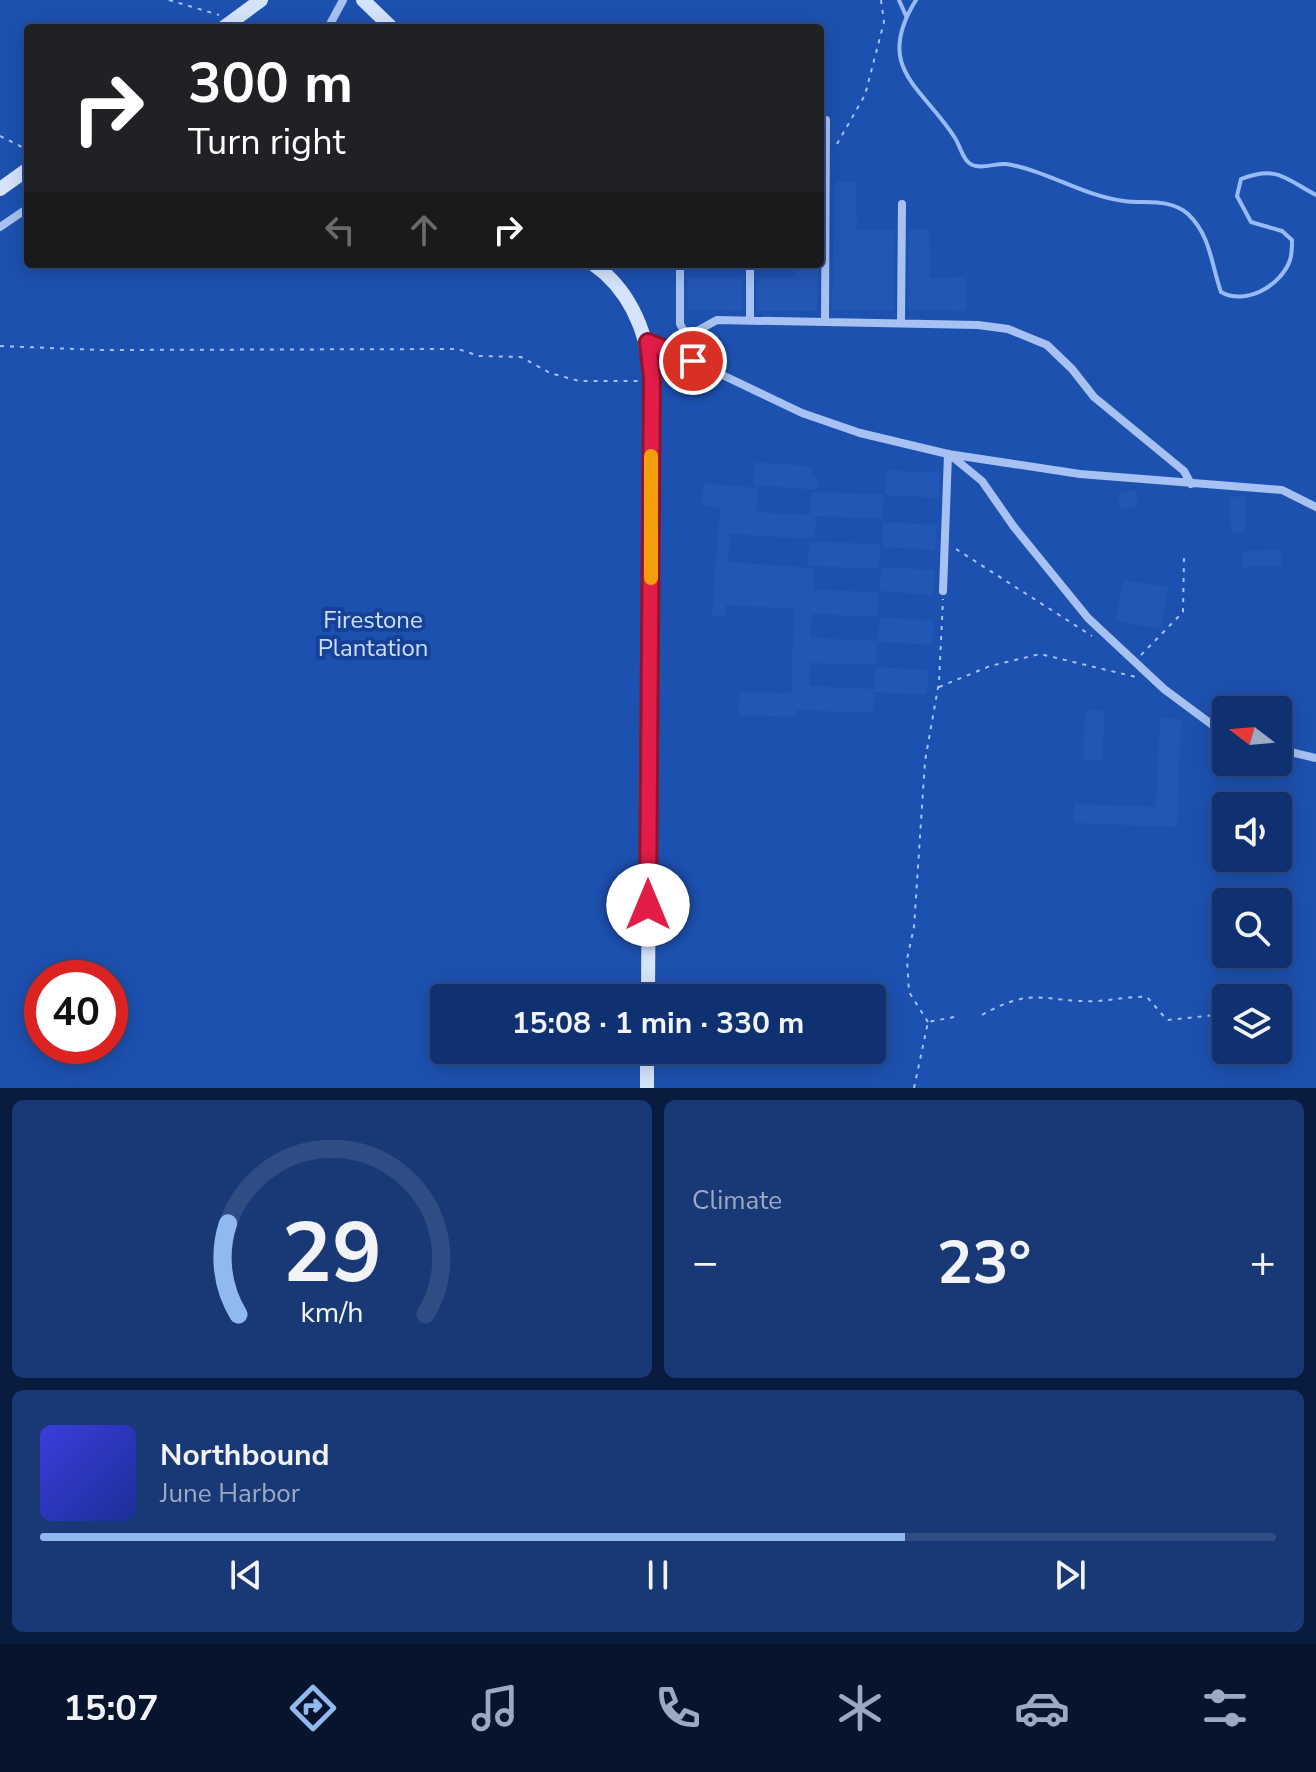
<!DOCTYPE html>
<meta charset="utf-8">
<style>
body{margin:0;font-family:"Nunito Sans",sans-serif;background:#193976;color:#f1f3f6;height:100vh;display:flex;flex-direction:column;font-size:30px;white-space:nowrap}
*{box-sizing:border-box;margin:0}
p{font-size:26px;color:#9ca9c3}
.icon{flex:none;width:44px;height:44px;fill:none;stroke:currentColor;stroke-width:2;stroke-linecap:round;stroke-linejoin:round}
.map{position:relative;height:1088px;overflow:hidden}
.panel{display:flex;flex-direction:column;gap:12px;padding:12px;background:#091b3e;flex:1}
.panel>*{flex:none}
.guide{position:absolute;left:24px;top:24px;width:800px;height:244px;border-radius:8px;box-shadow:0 4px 20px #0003,0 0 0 2px #304c84;background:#202124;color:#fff;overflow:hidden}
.needle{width:52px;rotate:286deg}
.controls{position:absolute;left:1212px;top:696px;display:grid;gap:16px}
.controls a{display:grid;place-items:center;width:80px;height:80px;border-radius:8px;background:#103171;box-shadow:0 4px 20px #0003,0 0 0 2px #304c84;font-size:40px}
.speed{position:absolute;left:24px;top:960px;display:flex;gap:16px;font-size:40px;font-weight:700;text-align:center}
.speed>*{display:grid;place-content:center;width:104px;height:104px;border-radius:50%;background:#103171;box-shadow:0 4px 20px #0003,0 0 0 2px #304c84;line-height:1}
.speed .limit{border:12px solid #d22;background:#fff;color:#111}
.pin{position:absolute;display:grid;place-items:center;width:68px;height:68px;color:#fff;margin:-34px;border:4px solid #fff;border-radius:50%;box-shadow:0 2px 8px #0007}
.me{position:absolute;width:88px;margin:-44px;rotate:0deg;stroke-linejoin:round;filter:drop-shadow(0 0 6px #0008)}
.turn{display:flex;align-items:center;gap:28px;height:168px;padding:0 32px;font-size:36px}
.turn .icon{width:104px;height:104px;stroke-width:2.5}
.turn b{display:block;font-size:56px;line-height:68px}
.lanes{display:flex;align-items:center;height:76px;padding:0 32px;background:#0003;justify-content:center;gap:40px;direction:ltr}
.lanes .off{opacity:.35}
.big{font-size:60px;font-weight:700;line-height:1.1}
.panel .widget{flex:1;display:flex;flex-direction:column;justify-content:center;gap:12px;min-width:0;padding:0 28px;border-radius:12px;background:#193976}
.panel .dial{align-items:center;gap:0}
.dial svg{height:208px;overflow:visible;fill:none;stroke:#304c84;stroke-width:7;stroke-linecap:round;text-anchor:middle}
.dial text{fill:#f1f3f6;stroke:none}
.song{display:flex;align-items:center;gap:24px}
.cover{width:96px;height:96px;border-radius:12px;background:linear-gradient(135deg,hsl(240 70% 55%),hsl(230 70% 35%))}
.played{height:8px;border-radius:4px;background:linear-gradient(90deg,#90b9f0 70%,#304c84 70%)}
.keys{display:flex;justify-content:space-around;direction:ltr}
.heat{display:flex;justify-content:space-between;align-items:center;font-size:44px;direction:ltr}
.panel .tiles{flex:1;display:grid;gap:12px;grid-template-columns:1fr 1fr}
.widget:last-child{grid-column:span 2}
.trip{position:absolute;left:430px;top:984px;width:456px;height:80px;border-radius:8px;background:#103171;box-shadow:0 4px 20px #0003,0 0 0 2px #304c84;font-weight:700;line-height:80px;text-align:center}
.menu{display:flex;height:128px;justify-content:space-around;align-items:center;background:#06142d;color:#9ca9c3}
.menu .icon{width:56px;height:56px}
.menu .on{color:#90b9f0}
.menu b{font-size:36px;color:#f1f3f6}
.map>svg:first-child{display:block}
.green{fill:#1d51b0;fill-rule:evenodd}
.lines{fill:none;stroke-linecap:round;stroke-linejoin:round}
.stream{stroke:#99bbf5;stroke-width:4}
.building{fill:#2357b5}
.path{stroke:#a7c2f2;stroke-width:2;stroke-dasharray:4 6;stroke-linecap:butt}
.street{stroke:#a7c2f2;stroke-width:8}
.secondary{stroke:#d6e3fc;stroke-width:14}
.route-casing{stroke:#92132f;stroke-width:20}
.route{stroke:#e11d48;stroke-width:14}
.slow{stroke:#f59e0b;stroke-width:14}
.labels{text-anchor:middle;stroke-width:8;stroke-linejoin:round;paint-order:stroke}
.park-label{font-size:24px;fill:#cedffc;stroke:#154197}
</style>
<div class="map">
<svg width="1316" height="1088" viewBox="0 0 1316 1088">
<rect width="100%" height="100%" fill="#154197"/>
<path class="green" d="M0,0H1316V1088H0ZM28,28H820V264H28ZM1226,710H1278V762H1226ZM1226,806H1278V858H1226ZM1226,902H1278V954H1226ZM42,978H110V1046H42ZM444,998H872V1050H444ZM1226,998H1278V1050H1226Z"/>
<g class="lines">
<path class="stream" d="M899,0L906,16
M916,0C873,69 923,87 955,138C961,147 963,164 976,166C986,168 997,163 1006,164C1046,170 1083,196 1124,201C1145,204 1170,198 1188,214C1211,236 1211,264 1221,292C1245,306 1281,286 1290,260C1292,254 1292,245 1292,240L1282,231L1251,222L1237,196L1241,179C1278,165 1285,179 1316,195"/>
</g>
<path class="building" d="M835,182H856L857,230H895L894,310H832Z
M909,229H929L930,278L966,277V311L908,310Z
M795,264H818L817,311H757V278L795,277Z
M687,277H743V311L688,310Z
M755,462L812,466L811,477L818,478L817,490L753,485Z
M887,470L940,473L939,498L885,495Z
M704,483L758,488L756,512L810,515L811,492L884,494L882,519L816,516L815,539L730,534L728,562L814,568L813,590L879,592L877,617L812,614L811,638L877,641L876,665L810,663L809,686L874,689L873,713L796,710L795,717L739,715L740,692L791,693L794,609L726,605L725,616L712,615L720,508L702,506Z
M1136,490L1138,507L1120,509L1118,493Z
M1245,496V532L1231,533L1230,497Z
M883,522L937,525L935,550L882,547Z
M809,542L880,544L879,569L808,566Z
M1281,550L1282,566L1243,567V551Z
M881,567L935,570L933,595L880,591Z
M1123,580L1168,587L1161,629L1116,621Z
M880,617L933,621L932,645L878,642Z
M875,667L929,670L927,695L874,692Z
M1085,710L1104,711L1103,760L1083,759Z
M1160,718L1181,719L1177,827L1074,823V804L1156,807Z"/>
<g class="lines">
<path class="path" d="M169,0L219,15
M0,136L28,150
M837,144L865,95L884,22L881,0
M0,346L100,350L458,349L479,356L521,357L550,373L579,381H640
M956,549L1092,636
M1141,655L1183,612L1184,557
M939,687L990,666L1040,654L1136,677
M982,1015C1035,985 1044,1003 1097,1001C1114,1000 1130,996 1147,997L1167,1020L1216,1015
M928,1022L909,992L907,959L914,927L925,761L939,682L943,599
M914,1088L928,1022L959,1016"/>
<path class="street" d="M328,28L343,0
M0,227L28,208
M680,264V324L687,336
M750,320V264
M825,322L826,120
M901,323L902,204
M648,342L666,348L717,320L978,325L1008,329L1047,345L1072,369L1094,397L1184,471L1191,484
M666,348L802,413L860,433L948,454L1080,474L1282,490L1316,507
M949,454L982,481L1014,527L1088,618L1164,689L1226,735
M943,591L948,454
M1278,749L1316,758"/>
<path class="secondary" d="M363,0L392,28
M223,28L261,0
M0,189L28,169
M593,264C632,291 647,333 652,378L648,998
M647,1088V1050"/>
</g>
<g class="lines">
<g class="route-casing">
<path id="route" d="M648,905L652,378L648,342L693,361"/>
</g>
<use href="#route" class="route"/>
<path class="slow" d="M651,578V456"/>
</g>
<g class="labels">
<g class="park-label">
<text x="373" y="628">Firestone<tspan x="373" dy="28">Plantation</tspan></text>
</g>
</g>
</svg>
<div class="controls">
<a><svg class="needle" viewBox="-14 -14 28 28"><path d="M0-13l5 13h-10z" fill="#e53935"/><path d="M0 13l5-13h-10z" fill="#9ca9c3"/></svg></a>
<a><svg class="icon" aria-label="sound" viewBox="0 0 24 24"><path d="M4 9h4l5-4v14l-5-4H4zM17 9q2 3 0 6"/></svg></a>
<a><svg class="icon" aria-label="search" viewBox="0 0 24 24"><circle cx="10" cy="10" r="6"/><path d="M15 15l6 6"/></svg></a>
<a><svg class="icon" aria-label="layers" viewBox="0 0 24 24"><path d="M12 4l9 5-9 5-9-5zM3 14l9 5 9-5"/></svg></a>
</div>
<div class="speed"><div class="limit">40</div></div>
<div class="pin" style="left:693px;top:361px;background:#d93025"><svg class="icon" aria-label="arrive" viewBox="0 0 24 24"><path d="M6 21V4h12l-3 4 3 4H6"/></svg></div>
<svg class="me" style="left:648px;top:905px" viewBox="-20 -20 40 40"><circle r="19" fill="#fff"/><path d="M0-13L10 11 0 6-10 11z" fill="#e11d48"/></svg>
<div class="trip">15:08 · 1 min · 330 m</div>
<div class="guide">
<div class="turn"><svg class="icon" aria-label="right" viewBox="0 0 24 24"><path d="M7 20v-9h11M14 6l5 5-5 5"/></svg><div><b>300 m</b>Turn right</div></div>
<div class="lanes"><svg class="icon off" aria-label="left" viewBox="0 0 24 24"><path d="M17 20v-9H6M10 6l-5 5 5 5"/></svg><svg class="icon off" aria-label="ahead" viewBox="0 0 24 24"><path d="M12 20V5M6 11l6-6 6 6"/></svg><svg class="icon" aria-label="right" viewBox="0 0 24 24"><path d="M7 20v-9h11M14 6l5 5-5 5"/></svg></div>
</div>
</div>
<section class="panel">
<div class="tiles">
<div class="widget dial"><svg viewBox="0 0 100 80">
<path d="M14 69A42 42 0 1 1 86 69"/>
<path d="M14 69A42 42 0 0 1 10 34" stroke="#90b9f0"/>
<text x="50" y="56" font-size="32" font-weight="700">29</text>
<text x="50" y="72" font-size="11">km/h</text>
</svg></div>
<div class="widget"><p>Climate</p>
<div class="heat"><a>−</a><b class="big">23°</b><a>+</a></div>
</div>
<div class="widget">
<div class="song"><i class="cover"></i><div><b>Northbound</b><p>June Harbor</p></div></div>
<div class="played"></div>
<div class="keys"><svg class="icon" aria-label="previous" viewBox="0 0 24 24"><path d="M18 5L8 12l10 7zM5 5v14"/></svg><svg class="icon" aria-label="pause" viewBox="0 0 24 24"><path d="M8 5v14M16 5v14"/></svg><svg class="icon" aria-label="next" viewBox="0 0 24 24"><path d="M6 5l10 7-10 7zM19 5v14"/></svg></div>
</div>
</div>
</section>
<nav class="menu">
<b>15:07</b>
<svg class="icon on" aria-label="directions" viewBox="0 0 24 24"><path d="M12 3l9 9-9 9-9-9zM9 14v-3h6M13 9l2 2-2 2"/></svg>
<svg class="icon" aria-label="music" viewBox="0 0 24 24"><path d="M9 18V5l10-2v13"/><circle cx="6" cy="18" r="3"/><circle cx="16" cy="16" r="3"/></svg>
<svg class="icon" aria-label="phone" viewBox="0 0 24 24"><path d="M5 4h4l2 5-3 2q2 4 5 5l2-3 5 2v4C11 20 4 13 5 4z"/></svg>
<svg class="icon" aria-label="climate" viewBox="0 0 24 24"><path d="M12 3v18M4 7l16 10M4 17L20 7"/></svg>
<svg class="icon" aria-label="car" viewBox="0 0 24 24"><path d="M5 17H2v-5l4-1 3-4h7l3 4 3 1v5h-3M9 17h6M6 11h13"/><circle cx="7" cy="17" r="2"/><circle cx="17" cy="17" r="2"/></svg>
<svg class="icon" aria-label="filters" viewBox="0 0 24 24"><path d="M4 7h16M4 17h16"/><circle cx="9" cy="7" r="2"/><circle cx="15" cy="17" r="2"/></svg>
</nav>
